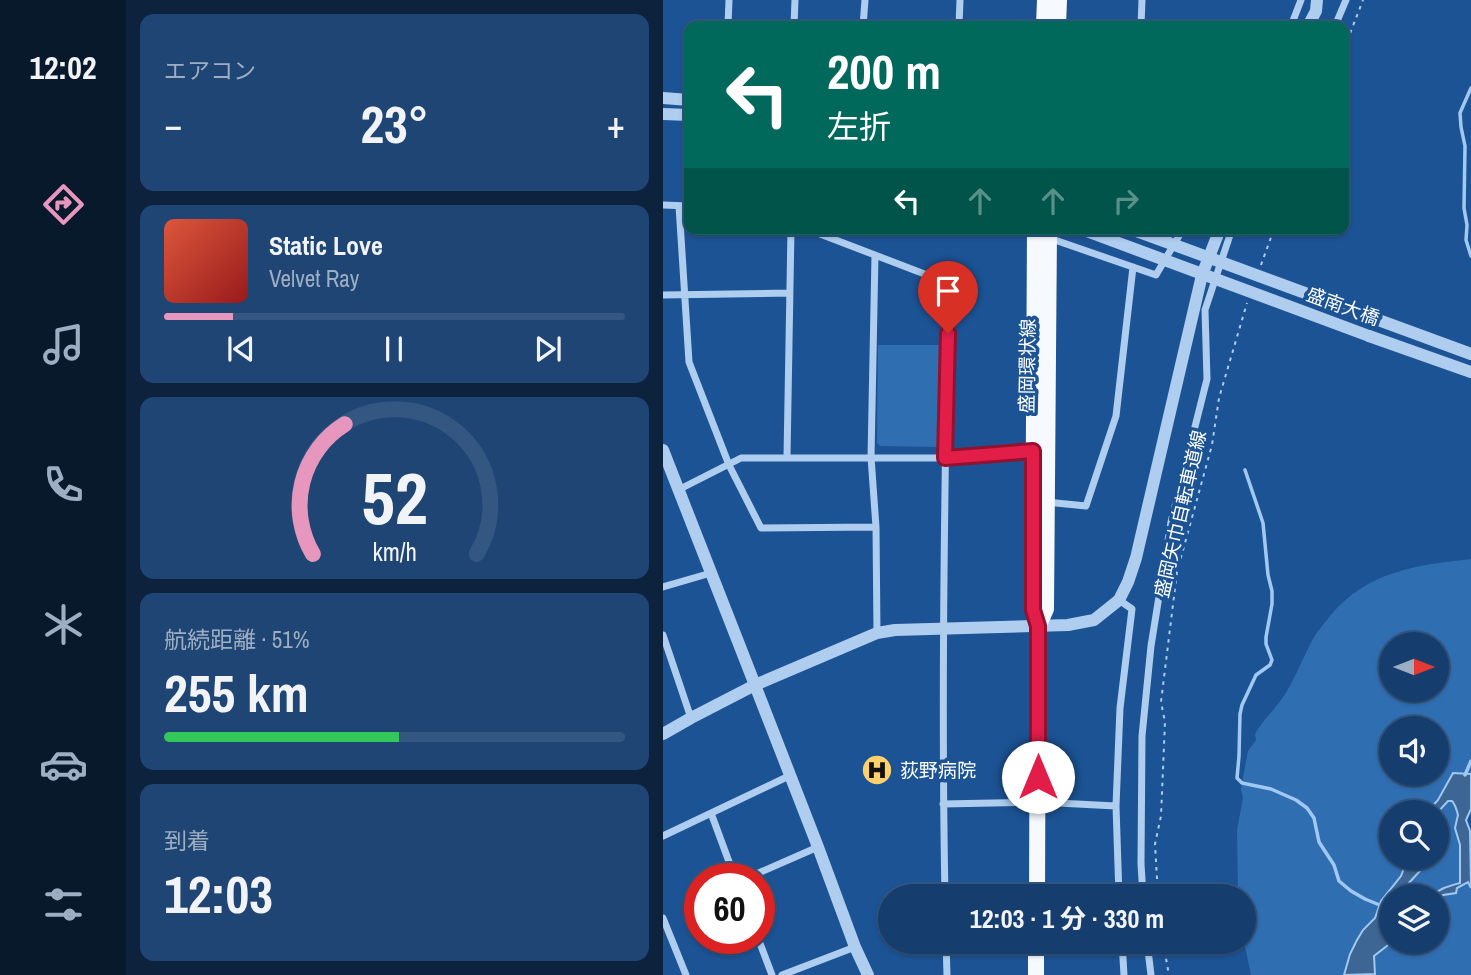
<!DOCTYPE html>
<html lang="ja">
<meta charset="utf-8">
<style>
body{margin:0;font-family:"Archivo Narrow","Noto Sans JP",sans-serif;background:#1e4574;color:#f1f3f6;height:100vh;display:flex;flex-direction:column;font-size:26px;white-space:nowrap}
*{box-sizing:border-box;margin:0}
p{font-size:23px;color:#9daec3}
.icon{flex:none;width:38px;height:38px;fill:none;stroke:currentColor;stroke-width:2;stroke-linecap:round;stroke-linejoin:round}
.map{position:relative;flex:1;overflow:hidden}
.panel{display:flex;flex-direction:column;gap:14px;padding:14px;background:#0c223d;width:537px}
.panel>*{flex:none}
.top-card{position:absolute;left:21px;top:21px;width:665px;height:214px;border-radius:14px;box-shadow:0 2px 5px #0004,0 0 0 2px #345782;background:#00695c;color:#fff;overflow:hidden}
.needle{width:46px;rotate:90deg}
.controls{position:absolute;left:716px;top:632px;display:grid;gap:14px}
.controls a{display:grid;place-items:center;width:70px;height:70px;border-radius:50%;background:#153e6f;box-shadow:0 2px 5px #0004,0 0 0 2px #345782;font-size:35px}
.speed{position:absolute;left:21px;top:863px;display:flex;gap:14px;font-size:35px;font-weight:700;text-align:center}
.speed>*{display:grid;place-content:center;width:91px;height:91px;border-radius:50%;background:#153e6f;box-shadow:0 2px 5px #0004,0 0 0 2px #345782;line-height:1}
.speed .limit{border:10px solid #d22;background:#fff;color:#111}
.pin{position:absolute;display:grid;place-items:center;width:60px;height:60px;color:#fff;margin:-72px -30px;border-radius:50% 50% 50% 0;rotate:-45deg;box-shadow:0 0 7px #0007}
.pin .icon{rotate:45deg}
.me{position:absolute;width:77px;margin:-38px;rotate:0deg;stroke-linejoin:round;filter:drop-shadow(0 0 5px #0008)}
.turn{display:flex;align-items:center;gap:24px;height:147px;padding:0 28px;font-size:32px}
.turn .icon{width:91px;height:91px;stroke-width:2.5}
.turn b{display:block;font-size:49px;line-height:60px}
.lanes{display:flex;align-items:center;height:66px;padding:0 28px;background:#0003;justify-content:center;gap:35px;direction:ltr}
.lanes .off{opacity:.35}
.big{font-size:52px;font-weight:700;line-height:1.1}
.panel .widget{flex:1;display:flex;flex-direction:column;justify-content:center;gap:10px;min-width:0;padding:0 24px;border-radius:14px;background:#1e4574}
.panel .dial{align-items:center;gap:0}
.dial svg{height:182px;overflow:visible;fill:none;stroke:#345782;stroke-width:7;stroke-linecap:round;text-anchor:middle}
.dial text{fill:#f1f3f6;stroke:none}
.song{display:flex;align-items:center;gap:21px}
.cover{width:84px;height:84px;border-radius:10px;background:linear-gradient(135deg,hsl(10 70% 55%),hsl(0 70% 35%))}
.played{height:7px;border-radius:4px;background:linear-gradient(90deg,#e797bd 15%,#345782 15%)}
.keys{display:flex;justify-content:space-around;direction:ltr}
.heat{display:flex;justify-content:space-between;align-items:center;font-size:38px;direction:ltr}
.charge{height:10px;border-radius:5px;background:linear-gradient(90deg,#34c759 51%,#345782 0)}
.trip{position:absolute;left:215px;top:884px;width:378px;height:70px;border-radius:35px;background:#153e6f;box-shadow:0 2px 5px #0004,0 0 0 2px #345782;font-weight:700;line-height:70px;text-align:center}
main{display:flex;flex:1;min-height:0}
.menu{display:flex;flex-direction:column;width:126px;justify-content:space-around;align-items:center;background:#08192c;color:#9daec3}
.menu .icon{width:49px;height:49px}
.menu .on{color:#e797bd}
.menu b{font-size:32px;color:#f1f3f6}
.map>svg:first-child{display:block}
.green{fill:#306eb2;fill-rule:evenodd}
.water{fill:#3e6694;stroke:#a1c8f1;stroke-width:2}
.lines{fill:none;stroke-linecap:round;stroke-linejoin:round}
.stream{stroke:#a1c8f1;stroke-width:3.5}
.path{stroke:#aecdef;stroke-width:2;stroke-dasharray:3.5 5;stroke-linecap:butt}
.minor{stroke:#aecdef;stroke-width:7}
.tertiary{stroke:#aecdef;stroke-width:12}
.primary{stroke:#f6faff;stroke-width:16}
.tertiary-bridge{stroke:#aecdef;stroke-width:12}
.route-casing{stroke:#92132f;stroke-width:18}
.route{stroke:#e11d48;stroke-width:12}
.labels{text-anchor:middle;stroke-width:7;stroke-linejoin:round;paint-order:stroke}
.street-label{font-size:19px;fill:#fff;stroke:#1c5394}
.poi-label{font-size:19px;fill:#fff;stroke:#1c5394;text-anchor:start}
</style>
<main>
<nav class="menu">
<b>12:02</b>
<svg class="icon on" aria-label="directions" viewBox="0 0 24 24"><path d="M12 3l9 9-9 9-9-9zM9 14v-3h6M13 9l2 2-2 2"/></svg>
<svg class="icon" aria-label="music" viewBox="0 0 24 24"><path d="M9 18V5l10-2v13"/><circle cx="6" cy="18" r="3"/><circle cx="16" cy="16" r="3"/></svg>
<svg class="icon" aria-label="phone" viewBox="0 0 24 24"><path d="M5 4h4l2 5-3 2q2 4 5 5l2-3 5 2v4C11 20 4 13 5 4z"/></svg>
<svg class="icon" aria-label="climate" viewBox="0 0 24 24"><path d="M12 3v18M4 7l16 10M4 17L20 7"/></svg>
<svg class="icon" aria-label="car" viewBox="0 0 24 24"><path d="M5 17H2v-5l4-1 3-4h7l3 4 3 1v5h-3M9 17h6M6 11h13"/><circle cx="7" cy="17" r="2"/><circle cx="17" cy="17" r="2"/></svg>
<svg class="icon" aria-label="filters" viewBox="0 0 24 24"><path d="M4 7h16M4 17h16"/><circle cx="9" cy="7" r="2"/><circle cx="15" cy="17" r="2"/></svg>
</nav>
<section class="panel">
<div class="widget"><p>エアコン</p>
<div class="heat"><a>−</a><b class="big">23°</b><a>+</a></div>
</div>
<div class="widget">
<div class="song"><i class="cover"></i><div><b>Static Love</b><p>Velvet Ray</p></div></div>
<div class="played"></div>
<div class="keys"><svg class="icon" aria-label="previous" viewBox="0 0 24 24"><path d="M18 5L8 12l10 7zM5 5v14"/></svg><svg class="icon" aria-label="pause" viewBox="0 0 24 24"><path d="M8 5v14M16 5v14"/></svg><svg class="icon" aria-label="next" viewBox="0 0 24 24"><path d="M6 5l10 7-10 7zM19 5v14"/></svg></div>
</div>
<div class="widget dial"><svg viewBox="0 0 100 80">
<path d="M14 69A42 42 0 1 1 86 69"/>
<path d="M14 69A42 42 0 0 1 28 12" stroke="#e797bd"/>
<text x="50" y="56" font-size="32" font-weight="700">52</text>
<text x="50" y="72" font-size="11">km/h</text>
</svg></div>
<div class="widget"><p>航続距離 · 51%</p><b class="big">255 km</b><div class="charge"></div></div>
<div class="widget"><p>到着</p><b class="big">12:03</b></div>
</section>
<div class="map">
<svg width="808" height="975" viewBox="0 0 808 975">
<rect width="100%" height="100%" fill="#1c5394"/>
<path class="green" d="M215,345H279L278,442L274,447L217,446L214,443Z
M808,559V774L790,773L775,800L764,812H728V858H745L738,876L718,901L712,918L681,975H588L581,942V896H575L574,830L580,798L578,789L585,751L593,740L592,734C601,718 615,707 624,691C634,674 641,655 651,637C655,630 662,623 667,616C704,571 754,565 808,559ZM728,644H774V690H728ZM728,728H774V774H728Z
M785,801H789C792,807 795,813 795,819C796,828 794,836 797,845V884L784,886L769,896H743V886L757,871L761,858H774V813Z
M806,882L808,888V975H711V956L729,942H774V899L782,894L793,893L794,888Z"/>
<path class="water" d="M790,773L808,774V809L803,820L807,831L808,888L805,882L794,888L793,893L780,895L774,898V896H769C777,888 786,886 797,883V845L792,828L795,815C794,811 792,804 789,801H785L774,813L764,812L775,800Z
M745,858H761L757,871L743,886V896H728L729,942L711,956L712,974L681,975L687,954L694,940L700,930L712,918L718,901L738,876Z"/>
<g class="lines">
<path class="stream" d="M808,88L797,113L798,127L802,146L801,208L804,225L803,240L808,256
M582,470L600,523L605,575L609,591V604L603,637V644L609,660L607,665L593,675L579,705L577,714L576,756L574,778L579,783L608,789L633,800L644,808L651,818L656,842L671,865L676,881L688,891L702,899L719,906
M802,775L808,761"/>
<path class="path" d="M681,49L700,0
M598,265L611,229
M495,896L492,844L498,816L502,722L498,702L514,572L549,445L556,398L584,303
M500,942L506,975"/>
<path class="minor" d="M66,0L65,25L108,26
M396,24L430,26
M131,26L132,0
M200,26L202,0
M296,26L297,0
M478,26L479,0
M628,26L638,0
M672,26L683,0
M0,205L26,206
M16,206L26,362L66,465L98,528L213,527
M144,229L285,283C282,487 278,692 282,896
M386,238L493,275L520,229
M212,255L208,457L213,527L214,633
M0,295L127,293
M124,457L128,229
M15,490L78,458H282L370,451
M383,502L423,506L453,416L470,267
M0,587L48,573
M456,600L469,609L457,708L453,806L456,896
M0,635L28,718
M280,804L375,802L453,806
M48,813L72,878
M0,836L126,776
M84,878L155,847
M480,896L478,864L479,736L488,646L508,522L544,379L542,310L569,229
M0,918L23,975
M95,938L109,975
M283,942L284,975
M459,942L461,975
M484,942L488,975
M119,975L192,947"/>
<path class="tertiary" d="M645,26L653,11L654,0
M0,98L26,100
M0,114L26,115
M706,336L808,372
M0,450L92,685L28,718L0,734
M205,975L192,947L155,847L92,685L214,633L232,630L405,625L431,620L456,600L465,582L473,558L539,275L557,229"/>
<path class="primary" d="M381,26L382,0
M395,26L396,0
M372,229L370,609L375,627L374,896
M375,627L383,609L386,229
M373,975V942"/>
<path class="tertiary-bridge" d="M418,229L706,336
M468,229L808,354"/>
</g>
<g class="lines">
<g class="route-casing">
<path id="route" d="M285,333L282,458L370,451V610L375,626V777"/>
</g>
<use href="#route" class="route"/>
</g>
<defs>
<g id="hospital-disc" transform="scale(1.575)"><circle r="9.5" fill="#ffd06c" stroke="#1c5394"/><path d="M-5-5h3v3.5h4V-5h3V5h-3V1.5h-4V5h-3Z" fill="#111"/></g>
</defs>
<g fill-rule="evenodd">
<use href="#hospital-disc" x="214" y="770"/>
</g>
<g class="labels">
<g class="street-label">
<text transform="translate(680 306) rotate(20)" y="7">盛南大橋</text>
<text transform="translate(364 366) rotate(-89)" y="7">盛岡環状線</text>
<text transform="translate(517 514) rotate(-77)" y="7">盛岡矢巾自転車道線</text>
</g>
<g class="poi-label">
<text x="237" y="777">荻野病院</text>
</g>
</g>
</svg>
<div class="controls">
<a><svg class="needle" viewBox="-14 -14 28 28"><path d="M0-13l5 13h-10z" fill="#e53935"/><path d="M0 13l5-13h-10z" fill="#9daec3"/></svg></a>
<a><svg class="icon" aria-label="sound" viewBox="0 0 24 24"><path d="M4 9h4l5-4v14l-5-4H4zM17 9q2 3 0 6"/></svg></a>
<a><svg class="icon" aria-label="search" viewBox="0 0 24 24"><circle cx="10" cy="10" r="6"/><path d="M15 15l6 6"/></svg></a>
<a><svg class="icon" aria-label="layers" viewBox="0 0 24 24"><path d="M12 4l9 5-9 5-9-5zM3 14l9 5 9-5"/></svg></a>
</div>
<div class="speed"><div class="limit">60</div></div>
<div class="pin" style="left:285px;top:333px;background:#d93025"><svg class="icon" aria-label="arrive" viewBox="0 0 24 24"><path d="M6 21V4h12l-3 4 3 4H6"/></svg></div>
<svg class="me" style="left:375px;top:777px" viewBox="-20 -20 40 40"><circle r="19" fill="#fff"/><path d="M0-13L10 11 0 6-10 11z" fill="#e11d48"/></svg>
<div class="trip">12:03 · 1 分 · 330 m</div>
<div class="top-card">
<div class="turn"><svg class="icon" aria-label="left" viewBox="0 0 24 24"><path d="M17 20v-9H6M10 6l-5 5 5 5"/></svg><div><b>200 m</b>左折</div></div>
<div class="lanes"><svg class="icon" aria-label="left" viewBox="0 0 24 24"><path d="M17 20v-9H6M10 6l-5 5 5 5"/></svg><svg class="icon off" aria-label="ahead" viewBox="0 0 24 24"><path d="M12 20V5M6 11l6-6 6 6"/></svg><svg class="icon off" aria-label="ahead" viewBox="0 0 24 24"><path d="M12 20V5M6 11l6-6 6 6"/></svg><svg class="icon off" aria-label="right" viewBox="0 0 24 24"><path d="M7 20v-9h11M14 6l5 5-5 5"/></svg></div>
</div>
</div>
</main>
